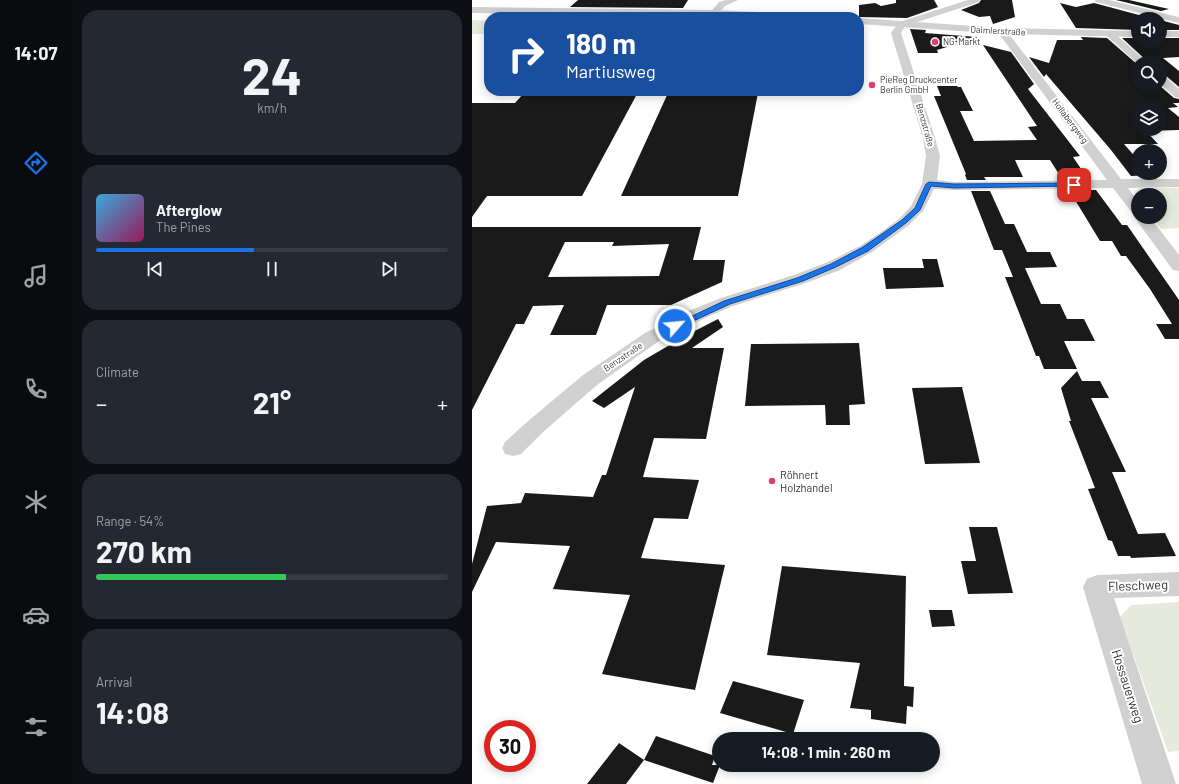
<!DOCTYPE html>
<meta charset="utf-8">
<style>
body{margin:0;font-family:Barlow,sans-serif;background:#242831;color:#f1f3f6;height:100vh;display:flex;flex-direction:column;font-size:15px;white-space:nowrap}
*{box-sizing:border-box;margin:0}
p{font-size:13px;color:#9ea1a6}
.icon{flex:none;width:22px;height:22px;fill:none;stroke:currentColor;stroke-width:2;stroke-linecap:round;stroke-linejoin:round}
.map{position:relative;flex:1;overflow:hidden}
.drawer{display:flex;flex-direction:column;gap:10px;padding:10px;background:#0d0f14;width:400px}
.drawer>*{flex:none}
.guide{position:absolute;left:12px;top:12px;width:380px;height:84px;border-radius:16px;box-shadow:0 2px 10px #0003;background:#1a4fa0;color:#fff;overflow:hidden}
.buttons{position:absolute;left:659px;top:12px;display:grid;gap:8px}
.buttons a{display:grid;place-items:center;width:36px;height:36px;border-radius:50%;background:#171b24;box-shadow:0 2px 10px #0003;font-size:20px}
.speed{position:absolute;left:12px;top:720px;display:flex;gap:8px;font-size:20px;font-weight:700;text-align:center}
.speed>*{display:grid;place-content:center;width:52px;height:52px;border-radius:50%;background:#171b24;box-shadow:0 2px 10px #0003;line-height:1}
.speed .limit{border:6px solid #d22;background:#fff;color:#111}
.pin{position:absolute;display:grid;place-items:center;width:34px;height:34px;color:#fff;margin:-17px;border-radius:8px;box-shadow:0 2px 6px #0006}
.me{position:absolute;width:44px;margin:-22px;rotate:63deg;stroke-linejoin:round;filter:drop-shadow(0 0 3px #0008)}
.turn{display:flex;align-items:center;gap:14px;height:84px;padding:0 16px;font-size:18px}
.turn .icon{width:52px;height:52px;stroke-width:2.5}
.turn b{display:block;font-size:28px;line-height:34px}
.big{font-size:30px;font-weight:700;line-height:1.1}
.drawer .widget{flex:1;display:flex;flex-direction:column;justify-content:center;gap:6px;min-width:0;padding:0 14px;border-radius:16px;background:#242831}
.drawer .dial{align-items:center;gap:0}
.dial b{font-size:52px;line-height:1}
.song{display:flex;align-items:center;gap:12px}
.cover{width:48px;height:48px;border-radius:6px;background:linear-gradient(135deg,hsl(200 70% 55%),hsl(330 70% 35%))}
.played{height:4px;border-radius:2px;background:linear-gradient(90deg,#1a73e8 45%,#363941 45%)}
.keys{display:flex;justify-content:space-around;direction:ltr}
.heat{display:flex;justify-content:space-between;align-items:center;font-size:22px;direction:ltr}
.charge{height:6px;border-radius:3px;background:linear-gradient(90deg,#34c759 54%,#363941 0)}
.trip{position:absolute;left:240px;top:732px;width:228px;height:40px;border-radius:20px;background:#171b24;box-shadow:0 2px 10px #0003;font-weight:700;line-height:40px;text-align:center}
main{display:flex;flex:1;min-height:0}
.tab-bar{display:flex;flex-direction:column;width:72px;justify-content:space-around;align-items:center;background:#090b0e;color:#9ea1a6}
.tab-bar .icon{width:28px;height:28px}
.tab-bar .current{color:#1a73e8}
.tab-bar b{font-size:18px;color:#f1f3f6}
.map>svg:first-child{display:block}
.green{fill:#e6eadc}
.building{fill:#1a1a1a;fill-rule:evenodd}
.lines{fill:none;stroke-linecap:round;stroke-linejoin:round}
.minor{fill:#d0d0d0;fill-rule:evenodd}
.tertiary{fill:#d0d0d0;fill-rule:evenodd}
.route{fill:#1a73e8;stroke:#114b97}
.poi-dot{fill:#e23d6e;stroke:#fff;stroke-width:1.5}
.labels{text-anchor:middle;stroke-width:4;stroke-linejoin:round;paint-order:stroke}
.far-street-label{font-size:9px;fill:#333;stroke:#fff}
.far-poi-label{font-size:9px;fill:#333;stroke:#fff;text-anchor:start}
.poi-label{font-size:11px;fill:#333;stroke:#fff;text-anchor:start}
.near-street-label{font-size:13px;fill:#333;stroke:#fff}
</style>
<main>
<nav class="tab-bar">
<b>14:07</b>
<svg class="icon current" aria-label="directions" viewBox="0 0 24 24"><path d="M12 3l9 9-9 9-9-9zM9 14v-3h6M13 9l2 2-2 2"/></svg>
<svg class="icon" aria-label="music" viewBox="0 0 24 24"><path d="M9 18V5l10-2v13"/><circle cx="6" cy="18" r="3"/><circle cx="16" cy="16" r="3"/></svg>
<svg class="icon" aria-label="phone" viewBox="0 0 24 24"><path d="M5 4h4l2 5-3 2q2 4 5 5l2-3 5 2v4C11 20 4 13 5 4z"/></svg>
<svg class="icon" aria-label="climate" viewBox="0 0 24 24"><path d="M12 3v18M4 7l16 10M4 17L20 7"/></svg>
<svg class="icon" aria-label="car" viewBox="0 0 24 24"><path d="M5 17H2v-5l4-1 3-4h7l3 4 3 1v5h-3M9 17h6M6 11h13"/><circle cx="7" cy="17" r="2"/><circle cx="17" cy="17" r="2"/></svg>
<svg class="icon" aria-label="filters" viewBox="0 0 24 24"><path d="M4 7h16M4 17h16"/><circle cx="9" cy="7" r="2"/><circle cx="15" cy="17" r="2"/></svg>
</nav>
<section class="drawer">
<div class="widget dial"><b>24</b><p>km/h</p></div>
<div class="widget">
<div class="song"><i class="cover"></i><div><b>Afterglow</b><p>The Pines</p></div></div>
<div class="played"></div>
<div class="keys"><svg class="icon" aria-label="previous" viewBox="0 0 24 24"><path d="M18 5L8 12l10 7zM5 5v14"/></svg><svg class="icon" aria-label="pause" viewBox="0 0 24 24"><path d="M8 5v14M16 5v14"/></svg><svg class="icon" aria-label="next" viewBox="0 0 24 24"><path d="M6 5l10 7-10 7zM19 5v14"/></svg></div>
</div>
<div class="widget"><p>Climate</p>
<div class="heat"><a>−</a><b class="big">21°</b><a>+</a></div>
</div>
<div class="widget"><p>Range · 54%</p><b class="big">270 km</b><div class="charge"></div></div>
<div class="widget"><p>Arrival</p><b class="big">14:08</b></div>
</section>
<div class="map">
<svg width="707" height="784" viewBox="0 0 707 784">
<rect width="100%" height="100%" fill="#fff"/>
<path class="green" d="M0,20L17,21V34H0Z
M668,188H707V228L689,229L680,217H688V195H666V198L662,192Z
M707,602V751L696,752L648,617L659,605Z"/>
<path class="building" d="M106,0H216L211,8L98,7Z
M424,0H462L466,7L435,18L387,17V5L403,3L409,6L424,3Z
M509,0H540L543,17L521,24L518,16L507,17L489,10L507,3Z
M644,0H657L697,9L689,11Z
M588,3L604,7L622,3L682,19H666V30L604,28Z
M88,16L207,17H87Z
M688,20L707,25V30H688Z
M438,29L454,30L453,33L505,37V38L465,50L466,53H446Z
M609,37L635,38L666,65V85H687L702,98L707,99V103H701L706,107L696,108L707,117V130L674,131L686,144H652L666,160V173H677L679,175L659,176L639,150L574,74L572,77L557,57L577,63L585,40H611ZM666,107H688V129H666Z
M650,38H666V41H688V38H707V57L691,58L707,71V87L693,75L688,74V63H677Z
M511,45L539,52L562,84L556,89L608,156L601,157L616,179H590L578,160H543L551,177H512L514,180H495L493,175L494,174L462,96H469L465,86H485L486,87H489L501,111H488L502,141L565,140L556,127L565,126Z
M52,93L165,94L110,196H15L0,217V103H43Z
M196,93H286L266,196H149Z
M597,190H624L650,225H655L707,300V339H693L684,324H700L678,289L654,256H649L640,241H628Z
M499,191H518L533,224H542L555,252H578L585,267L553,268L569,304H588L595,319H612L623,341H592L605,369H572L567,356H564L533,277H541L530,250H522Z
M0,227H229L221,260H253L250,282L199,305H135L124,335H78L92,305L61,306L52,324H44L0,410ZM93,242H142L140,246L197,244L187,276L76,277Z
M450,259H465L472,287L414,289L411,268H452Z
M246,319L251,327L220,348H252L234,439L182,438L171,477L227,480L216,519L182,518L169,558L253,565L223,690L130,674L158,595L81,589L98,546L24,542L0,592V564L15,506L49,503L53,493L121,497L130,475H134L163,387L132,408L120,401L172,360L213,336Z
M387,343L393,404L377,405L378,425H354L353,405L273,406L279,344Z
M605,371L610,381H628L637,398H619L654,472H640L666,534L693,533L704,556L659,558L658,556H646L640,541L636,540L616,489L623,488L597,421H599L589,388Z
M490,387L508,463L453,464L440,388Z
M497,527H525L541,593L496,594L489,561H504Z
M310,566L434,576L432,686L442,687L441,707L435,706L434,724L399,719V710L378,708L388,663L295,655Z
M457,610H480L483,626L460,627Z
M261,681L332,700L321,734L248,713Z
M184,736L243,756L240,765H248L241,783L172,760Z
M147,743L172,760L154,784H115Z"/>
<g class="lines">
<path class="minor" d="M254,0H266L253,6L245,15H239L238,13L247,2Z
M496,0H508L507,2L433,26L429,33L463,138L468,156L465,180L482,182L635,180L525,31L530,28L533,29L649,179H707V187L656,188L666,201V217H678L707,255V271L701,270L662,217L664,215L661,214L641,188L482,190L462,189L451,211L437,225L400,252L368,270L334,283L261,306L233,318L187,341L125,385L71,432L49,454L41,456L33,454L30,448L33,442L55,422L111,375L173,333L219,310L249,298L322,275L356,262L388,246L409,232L427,219L439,206L450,184L454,156L451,138L419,33L427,22Z
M623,0H637L707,17V23L624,2Z
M638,31L641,32L676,63L666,64L635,36L633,34L635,32Z
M688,75L692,76L707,89V98L703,97L688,84Z
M707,572V596L642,598L704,784H670L611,587L615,579L625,575Z"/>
<path class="tertiary" d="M0,7L242,10L327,14L332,17L0,13Z
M387,18L530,28L666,31V37L530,34L387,24Z
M688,31H707V37H688Z"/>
</g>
<path class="route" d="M457,182L482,184L602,183L605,185L602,186L482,188L459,186L448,210L434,223L396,251L364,267L331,281L258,304L206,328H203L199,326L252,301L325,278L359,264L391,247L430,220L443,208L454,184Z"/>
<g class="poi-dot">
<circle cx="463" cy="42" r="4"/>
<circle cx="400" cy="85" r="4"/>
<circle cx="300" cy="481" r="4"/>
</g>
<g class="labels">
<g class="far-street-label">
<text transform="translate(526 31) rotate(3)" y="3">Daimlerstraße</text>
<text transform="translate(598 121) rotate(53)" y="3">Hollabergweg</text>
<text transform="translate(453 125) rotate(74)" y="3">Benzstraße</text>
<text transform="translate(151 357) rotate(-34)" y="3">Benzstraße</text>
</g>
<g class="far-poi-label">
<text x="471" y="45">NG-Markt</text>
<text x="408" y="83">PieReg Druckcenter<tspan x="408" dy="10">Berlin GmbH</tspan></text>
</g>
<g class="poi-label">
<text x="308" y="479">Röhnert<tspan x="308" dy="13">Holzhandel</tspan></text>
</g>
<g class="near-street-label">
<text transform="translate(666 585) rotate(-2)" y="5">Fleschweg</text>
<text transform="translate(656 686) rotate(72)" y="5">Hossauerweg</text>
</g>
</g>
</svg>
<div class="buttons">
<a><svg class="icon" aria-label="sound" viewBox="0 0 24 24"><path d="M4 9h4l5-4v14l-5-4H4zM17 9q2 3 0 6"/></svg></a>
<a><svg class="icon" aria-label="search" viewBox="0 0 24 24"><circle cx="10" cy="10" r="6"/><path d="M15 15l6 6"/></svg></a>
<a><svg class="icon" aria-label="layers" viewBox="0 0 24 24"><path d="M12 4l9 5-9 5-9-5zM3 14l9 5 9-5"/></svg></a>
<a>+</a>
<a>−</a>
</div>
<div class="speed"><div class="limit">30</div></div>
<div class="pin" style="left:602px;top:185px;background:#d93025"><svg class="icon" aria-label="arrive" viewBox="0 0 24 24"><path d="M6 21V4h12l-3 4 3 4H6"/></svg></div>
<svg class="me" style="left:203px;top:326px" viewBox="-20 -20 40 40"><circle r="17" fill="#1a73e8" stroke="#fff" stroke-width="3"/><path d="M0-11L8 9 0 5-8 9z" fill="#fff"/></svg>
<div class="trip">14:08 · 1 min · 260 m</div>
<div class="guide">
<div class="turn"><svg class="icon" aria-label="right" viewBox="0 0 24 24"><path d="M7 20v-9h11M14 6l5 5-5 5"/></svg><div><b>180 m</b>Martiusweg</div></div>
</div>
</div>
</main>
